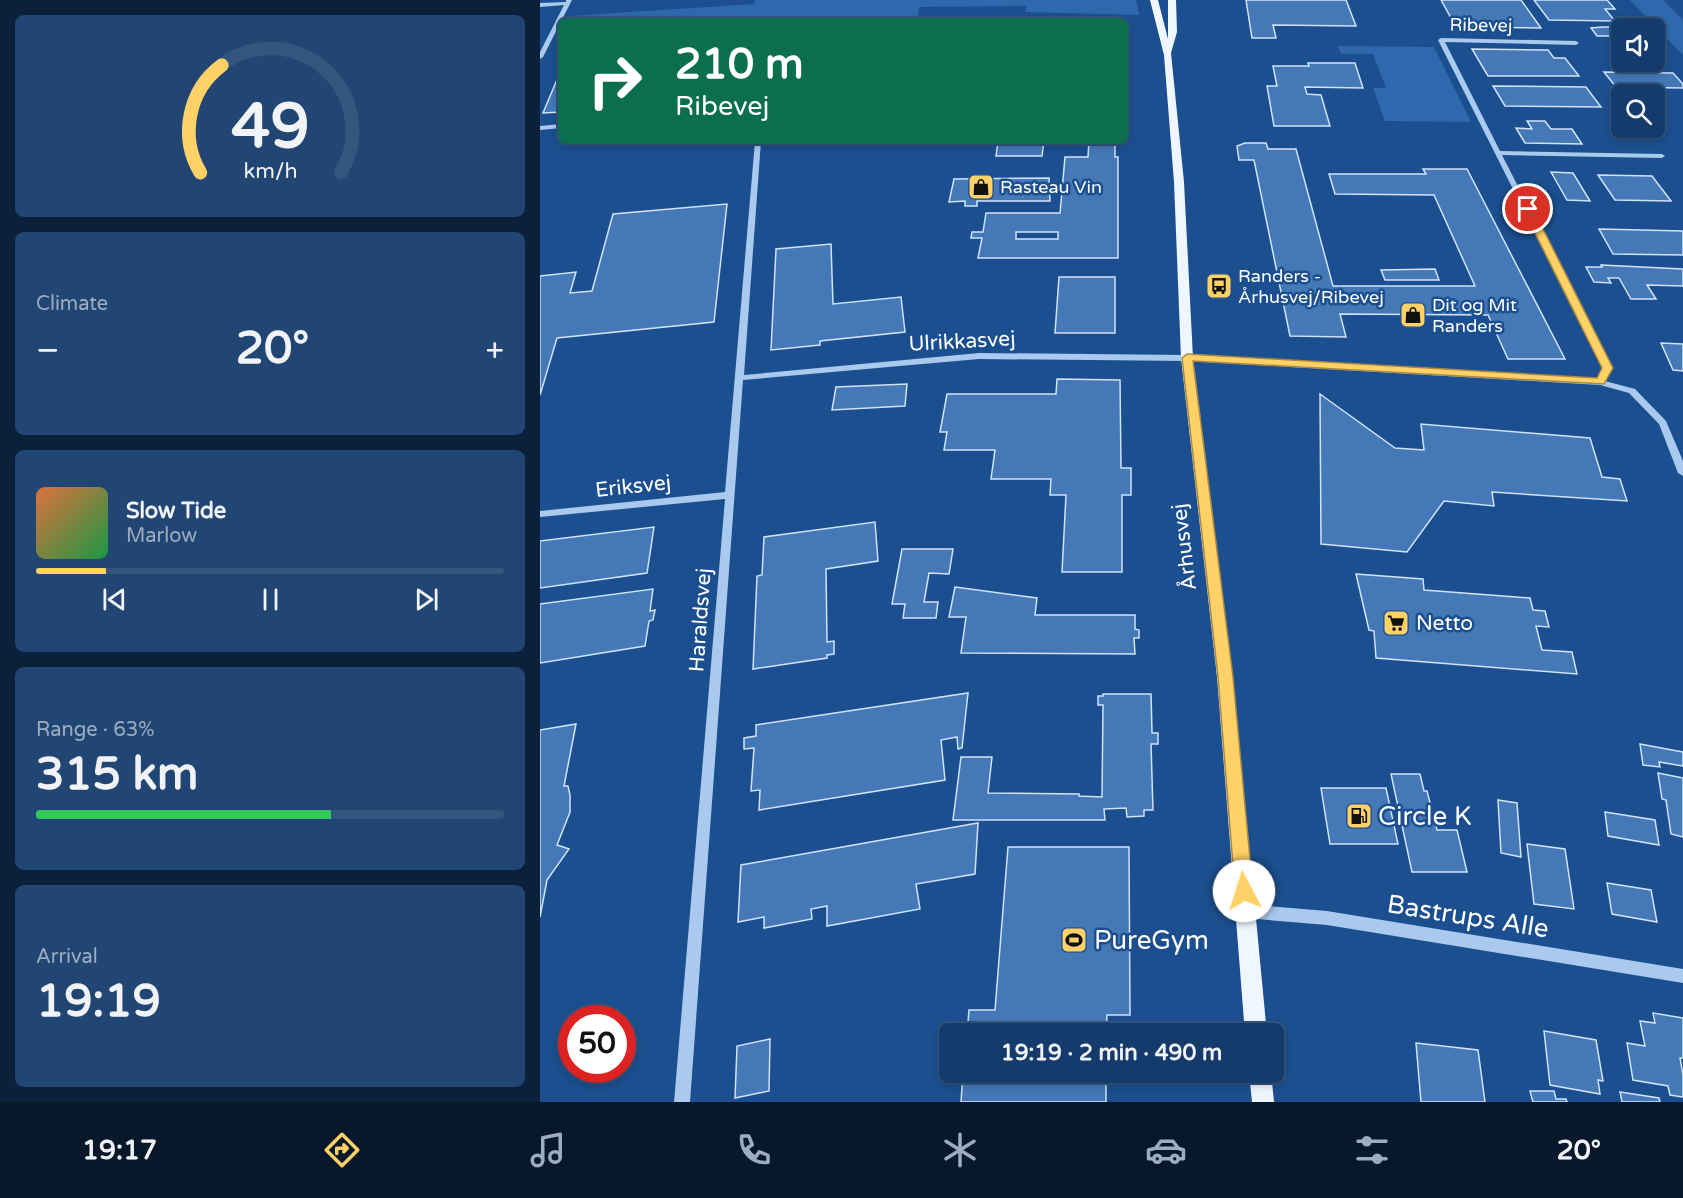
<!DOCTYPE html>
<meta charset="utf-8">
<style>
body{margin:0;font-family:"Varela Round",sans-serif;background:#214673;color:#f1f3f6;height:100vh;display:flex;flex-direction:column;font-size:22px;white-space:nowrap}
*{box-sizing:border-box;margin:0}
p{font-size:20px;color:#9dadc1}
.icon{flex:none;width:33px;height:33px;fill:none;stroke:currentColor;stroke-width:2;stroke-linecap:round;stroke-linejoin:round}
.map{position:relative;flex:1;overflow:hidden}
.sheet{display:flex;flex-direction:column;gap:15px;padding:15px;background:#0b203b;width:540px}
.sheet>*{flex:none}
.top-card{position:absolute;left:18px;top:18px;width:570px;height:126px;border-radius:9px;box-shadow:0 3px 9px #0003,0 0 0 2px #33557e;background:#0b6e4f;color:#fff;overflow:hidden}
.fabs{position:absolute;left:1071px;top:18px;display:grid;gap:12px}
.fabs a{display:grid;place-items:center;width:54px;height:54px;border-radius:9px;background:#143b6b;box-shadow:0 3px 9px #0003,0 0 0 2px #33557e;font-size:30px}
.speed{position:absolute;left:18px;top:1005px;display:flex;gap:12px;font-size:30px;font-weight:700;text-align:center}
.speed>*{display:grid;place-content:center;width:78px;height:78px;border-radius:50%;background:#143b6b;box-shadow:0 3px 9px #0003,0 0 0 2px #33557e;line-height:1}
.speed .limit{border:9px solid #d22;background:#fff;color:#111}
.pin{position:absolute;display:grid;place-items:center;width:51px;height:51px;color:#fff;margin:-26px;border:3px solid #fff;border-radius:50%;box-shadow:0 2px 6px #0007}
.me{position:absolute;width:66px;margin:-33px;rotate:355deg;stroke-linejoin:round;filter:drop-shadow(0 0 4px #0008)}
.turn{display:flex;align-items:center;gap:21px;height:126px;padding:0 18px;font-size:27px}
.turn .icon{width:78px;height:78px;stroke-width:2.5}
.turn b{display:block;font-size:42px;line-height:51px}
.big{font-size:45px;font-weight:800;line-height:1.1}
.sheet .card{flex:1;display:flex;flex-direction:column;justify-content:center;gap:9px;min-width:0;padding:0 21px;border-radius:9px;background:#214673}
.sheet .dial{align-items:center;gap:0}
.dial svg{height:156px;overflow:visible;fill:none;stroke:#33557e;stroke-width:7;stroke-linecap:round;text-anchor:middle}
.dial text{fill:#f1f3f6;stroke:none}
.song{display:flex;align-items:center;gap:18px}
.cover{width:72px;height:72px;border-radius:9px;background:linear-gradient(135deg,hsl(20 70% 55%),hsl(140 70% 35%))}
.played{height:6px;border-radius:3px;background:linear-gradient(90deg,#ffd166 15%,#33557e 15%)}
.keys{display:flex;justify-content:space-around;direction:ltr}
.heat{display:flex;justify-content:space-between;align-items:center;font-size:33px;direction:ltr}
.charge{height:9px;border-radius:4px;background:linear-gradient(90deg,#34c759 63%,#33557e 0)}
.trip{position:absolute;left:399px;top:1023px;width:345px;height:60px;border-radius:9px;background:#143b6b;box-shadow:0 3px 9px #0003,0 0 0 2px #33557e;font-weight:800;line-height:60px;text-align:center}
.tabs{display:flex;height:96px;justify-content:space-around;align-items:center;background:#08182b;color:#9dadc1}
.tabs .icon{width:42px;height:42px}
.tabs .active{color:#ffd166}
.tabs b{font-size:27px;color:#f1f3f6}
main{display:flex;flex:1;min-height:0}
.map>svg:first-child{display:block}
.green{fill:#2e69ad}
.building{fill:#4478b7;stroke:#cfe3fa;stroke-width:1.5;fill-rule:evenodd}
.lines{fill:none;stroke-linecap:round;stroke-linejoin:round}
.minor{fill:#a9c9ee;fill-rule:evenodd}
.major{fill:#f0f6ff;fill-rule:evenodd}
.route{fill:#ffd166;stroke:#a68842;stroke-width:1.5}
.labels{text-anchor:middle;stroke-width:5;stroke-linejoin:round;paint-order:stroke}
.far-street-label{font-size:18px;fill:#fff;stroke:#1b4f8f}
.far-poi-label{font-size:18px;fill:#fff;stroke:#1b4f8f;text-anchor:start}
.street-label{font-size:21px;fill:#fff;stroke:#1b4f8f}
.poi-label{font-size:21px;fill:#fff;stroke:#1b4f8f;text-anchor:start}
.near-poi-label{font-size:26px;fill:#fff;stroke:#1b4f8f;text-anchor:start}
.near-street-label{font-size:26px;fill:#fff;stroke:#1b4f8f}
</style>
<main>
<section class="sheet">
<div class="card dial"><svg viewBox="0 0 100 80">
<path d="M14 69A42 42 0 1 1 86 69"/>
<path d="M14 69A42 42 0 0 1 25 14" stroke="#ffd166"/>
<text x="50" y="56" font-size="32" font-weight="700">49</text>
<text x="50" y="72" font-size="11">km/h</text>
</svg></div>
<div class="card"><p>Climate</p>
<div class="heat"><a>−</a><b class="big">20°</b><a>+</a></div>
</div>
<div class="card">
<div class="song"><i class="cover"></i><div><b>Slow Tide</b><p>Marlow</p></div></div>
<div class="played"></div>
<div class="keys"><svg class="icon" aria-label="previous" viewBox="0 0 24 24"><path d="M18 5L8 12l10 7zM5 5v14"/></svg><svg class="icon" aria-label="pause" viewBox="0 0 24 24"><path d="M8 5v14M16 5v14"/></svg><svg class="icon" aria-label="next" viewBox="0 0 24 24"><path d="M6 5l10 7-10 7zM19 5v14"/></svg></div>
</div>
<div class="card"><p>Range · 63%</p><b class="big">315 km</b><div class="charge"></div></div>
<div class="card"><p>Arrival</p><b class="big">19:19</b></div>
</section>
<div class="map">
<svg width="1143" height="1102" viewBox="0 0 1143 1102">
<rect width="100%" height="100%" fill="#1b4f8f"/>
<path class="green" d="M215,0H596L599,15L485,12L487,6L379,7L378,21H27L29,16L214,4Z
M1090,0H1123L1143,20V55Z
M798,46L894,47L931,122L845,121L833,88H846L833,54H801Z"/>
<path class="building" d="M706,0H806L816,26L733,25L736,38H712Z
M901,0H981L1001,28L916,27Z
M994,0H1067L1075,9H1065L1075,21L1009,20Z
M1063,27H1078L1082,36H1057L1051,28Z
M932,49L1008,50L1014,58H1025L1039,76H948Z
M768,63H815L823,88L765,87L767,94L781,95L790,126H734L727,86H737L733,66H769Z
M21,70V112L3,113Z
M1064,72L1133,73L1143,84V88L1076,87Z
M953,86L1046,87L1061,107L965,106Z
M987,121H1005L1011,129H1032L1042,144L985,143L976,128L992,129Z
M458,141H575V157H578V258H438L442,238H431L432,232H443L446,213H520L525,157H548L549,141H504L502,156H456ZM476,232H518V239H476Z
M705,143H726L728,149H756L793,286H935L894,195L795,194L789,174H886L883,169H927L1025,359H968L948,315L800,314L806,337L750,336L714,160H699L697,146Z
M1011,172L1033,173L1050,201L1027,200Z
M1058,175L1112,176L1131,201L1075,200Z
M509,178L510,201H437V206H425V201L409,202L414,179Z
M187,204L174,322L17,338L0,395V276L36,272L30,293L52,291L73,214Z
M1059,229L1143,231V255L1073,254Z
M291,244L293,304L361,297L365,332L280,341V345L231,350L236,249Z
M1061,265L1143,269V286L1107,285L1116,299H1091L1079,278H1068L1071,283L1054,282L1046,267H1062Z
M895,269L899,280H845L841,270Z
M519,277H575V333H515Z
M1121,343L1143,344V371L1133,370Z
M517,379L580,380L581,468H591V495H582V572H522L526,495H510L511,479H451L455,450H404L407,432H400L407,394H516Z
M367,384L365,406L292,410L296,387Z
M780,394L855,448L884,450L881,424L1050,438L1062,477L1080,479L1087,501L952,492L954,506L904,501L867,552L781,544Z
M335,522L338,561L286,569L287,642L294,641V654L287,655V658L213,669L217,576L222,575L224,537Z
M114,527L107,573L0,588V541Z
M362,549H413L409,574L389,573L384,602H398L396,618H363L365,604H352Z
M816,574L883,579L884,590L990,598L993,610L1005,611L1009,627L996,626L1002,650L1032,652L1037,674L836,658L834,631L829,630Z
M415,587L497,598L495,615H595V629L599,630V638H594L595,654L421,653L426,617H409Z
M113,589L110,611L115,610L113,620L109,621L105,646L0,663V604Z
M428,693L422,748L418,749L417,737L401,740L405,780L219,810L220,790L211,791L214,748L204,749V738L216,736V725Z
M563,694H611L612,733H618V744H611L613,810H604V816L587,817L586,808L564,809L565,820H413L421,757H452L448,793L539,794V796L562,797L563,705H558V696H563Z
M36,724L24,786H28L30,795V812L17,845L29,849L7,880L0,917V730Z
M1100,744L1143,752V766L1119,762L1120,767L1103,765Z
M1118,773L1143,778V837L1131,834L1126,800L1122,799Z
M851,774H880L884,791H887L897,830H917L927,872H872Z
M781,788H846L858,844H790Z
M958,800L977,803L981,857L961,853Z
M1065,812L1115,820L1119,845L1068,836Z
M438,823L435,874L376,884L380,909L287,926V906L271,909L272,919L224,928V917L198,922L201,865Z
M987,844L1025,849L1034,909L994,904Z
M468,847H589L590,1015H567L566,1034H427L429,1010H455Z
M1067,883L1111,890L1117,922L1072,914Z
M1113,1013L1143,1018V1058H1140L1143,1075V1097L1130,1095L1128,1086L1093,1080L1087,1043L1105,1046L1100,1021L1115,1023Z
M1004,1031L1056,1040L1063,1081L1058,1080L1060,1094L1010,1085Z
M230,1039L229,1091L195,1098L197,1046Z
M876,1043L938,1050L945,1102H881Z
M423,1072H566V1102H421Z
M990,1091H1014L1016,1099H1026L1027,1102H993Z
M1080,1092L1119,1098L1120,1102H1082Z"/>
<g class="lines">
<path class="minor" d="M26,0H32L3,57L0,59V52L24,5L0,7V3L26,2Z
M901,38L1036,41L1039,43L1036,45L905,42L960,151L1122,154L1125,156L1122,158L962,155L1071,368L1065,381L1095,389L1126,421L1143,461V476L1138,473L1119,424L1089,393L1060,385L647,361L439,359L203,380L150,1102H134L185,499L0,517V511L185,492L215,141H221L204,375L439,353L647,355L1057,379L1063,368L898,40Z
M21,124V128L0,130V126Z
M705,904L787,911L1143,969V983L787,925L705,918L700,916L698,911L700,906Z"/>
<path class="major" d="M610,0H618L628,39V0H636L637,32L631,53L644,182L653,358L693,677L727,1034H705L677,677L641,358L634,182L624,55Z
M709,1072H731L734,1102H712Z"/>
</g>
<path class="route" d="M988,206L993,209L1073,368L1064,384L653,361L693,677L713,891L710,897L704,899L697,897L695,891L678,677L642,358L647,354L1057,378L1062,368L983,209Z"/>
<defs>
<g id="shop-square" transform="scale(1.35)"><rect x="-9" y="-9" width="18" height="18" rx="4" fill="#ffd166" stroke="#1b4f8f"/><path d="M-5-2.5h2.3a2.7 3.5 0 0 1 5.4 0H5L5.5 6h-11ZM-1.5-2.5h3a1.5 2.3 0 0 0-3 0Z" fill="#111"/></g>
<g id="bus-square" transform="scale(1.35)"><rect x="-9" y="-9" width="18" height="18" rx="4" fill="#ffd166" stroke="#1b4f8f"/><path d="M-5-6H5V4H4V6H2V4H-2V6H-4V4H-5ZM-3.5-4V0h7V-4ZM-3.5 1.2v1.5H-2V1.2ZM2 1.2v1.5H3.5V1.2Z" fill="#111"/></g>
<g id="supermarket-square" transform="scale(1.35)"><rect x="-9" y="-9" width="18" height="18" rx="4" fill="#ffd166" stroke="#1b4f8f"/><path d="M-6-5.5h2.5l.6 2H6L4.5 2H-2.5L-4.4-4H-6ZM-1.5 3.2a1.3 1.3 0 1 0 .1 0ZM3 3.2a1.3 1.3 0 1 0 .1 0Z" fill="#111"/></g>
<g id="fuel-square" transform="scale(1.35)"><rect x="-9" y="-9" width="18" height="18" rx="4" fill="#ffd166" stroke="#1b4f8f"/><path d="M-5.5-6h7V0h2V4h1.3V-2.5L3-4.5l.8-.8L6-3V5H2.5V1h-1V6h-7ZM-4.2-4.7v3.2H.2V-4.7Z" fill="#111"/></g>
<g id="stadium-square" transform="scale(1.35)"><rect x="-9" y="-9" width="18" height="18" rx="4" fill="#ffd166" stroke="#1b4f8f"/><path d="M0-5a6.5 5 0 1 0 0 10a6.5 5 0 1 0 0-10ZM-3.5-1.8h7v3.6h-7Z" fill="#111"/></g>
</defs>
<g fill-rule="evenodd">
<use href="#shop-square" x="441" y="187"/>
<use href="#bus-square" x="679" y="286"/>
<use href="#shop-square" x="873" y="315"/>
<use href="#supermarket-square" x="856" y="623"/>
<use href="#fuel-square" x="819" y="816"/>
<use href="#stadium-square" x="534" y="940"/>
</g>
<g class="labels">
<g class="far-street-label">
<text transform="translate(941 25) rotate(1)" y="6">Ribevej</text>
</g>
<g class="far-poi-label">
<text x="460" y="193">Rasteau Vin</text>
<text x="698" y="282">Randers -<tspan x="698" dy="21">Århusvej/Ribevej</tspan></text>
<text x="892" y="311">Dit og Mit<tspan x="892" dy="21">Randers</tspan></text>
</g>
<g class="street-label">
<text transform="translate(422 341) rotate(-3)" y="7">Ulrikkasvej</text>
<text transform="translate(93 486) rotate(-6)" y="7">Eriksvej</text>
<text transform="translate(644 547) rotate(-97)" y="7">Århusvej</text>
<text transform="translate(160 620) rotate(-86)" y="7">Haraldsvej</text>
</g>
<g class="poi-label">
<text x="876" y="630">Netto</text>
</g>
<g class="near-poi-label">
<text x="838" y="825">Circle K</text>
<text x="554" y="949">PureGym</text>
</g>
<g class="near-street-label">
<text transform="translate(928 916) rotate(9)" y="9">Bastrups Alle</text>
</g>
</g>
</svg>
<div class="fabs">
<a><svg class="icon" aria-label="sound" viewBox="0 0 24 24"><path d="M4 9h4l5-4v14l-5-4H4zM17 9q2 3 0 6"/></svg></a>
<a><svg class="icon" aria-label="search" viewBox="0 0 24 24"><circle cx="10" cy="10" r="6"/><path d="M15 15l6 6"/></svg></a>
</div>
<div class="speed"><div class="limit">50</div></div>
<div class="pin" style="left:988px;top:209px;background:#d93025"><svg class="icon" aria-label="arrive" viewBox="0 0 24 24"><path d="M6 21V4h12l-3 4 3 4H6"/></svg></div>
<svg class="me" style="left:704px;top:891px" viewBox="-20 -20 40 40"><circle r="19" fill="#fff"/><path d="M0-13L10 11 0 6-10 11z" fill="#ffd166"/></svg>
<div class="trip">19:19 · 2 min · 490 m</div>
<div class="top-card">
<div class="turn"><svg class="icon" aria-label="right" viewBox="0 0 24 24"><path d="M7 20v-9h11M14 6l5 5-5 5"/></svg><div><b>210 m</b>Ribevej</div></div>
</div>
</div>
</main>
<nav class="tabs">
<b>19:17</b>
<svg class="icon active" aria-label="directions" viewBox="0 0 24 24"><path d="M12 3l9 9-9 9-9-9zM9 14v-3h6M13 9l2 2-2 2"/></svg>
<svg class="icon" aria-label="music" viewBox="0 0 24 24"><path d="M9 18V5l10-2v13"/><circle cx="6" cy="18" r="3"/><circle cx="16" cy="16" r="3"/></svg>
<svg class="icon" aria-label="phone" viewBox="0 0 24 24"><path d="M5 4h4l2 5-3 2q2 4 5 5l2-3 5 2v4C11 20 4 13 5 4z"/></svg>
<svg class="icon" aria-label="climate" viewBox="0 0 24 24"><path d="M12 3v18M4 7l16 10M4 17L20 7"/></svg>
<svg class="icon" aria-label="car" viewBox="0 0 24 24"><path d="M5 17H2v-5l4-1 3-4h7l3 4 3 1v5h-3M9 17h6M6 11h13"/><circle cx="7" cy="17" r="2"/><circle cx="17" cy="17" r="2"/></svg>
<svg class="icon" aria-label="filters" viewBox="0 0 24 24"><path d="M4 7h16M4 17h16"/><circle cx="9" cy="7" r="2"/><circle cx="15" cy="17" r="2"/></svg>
<b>20°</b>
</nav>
